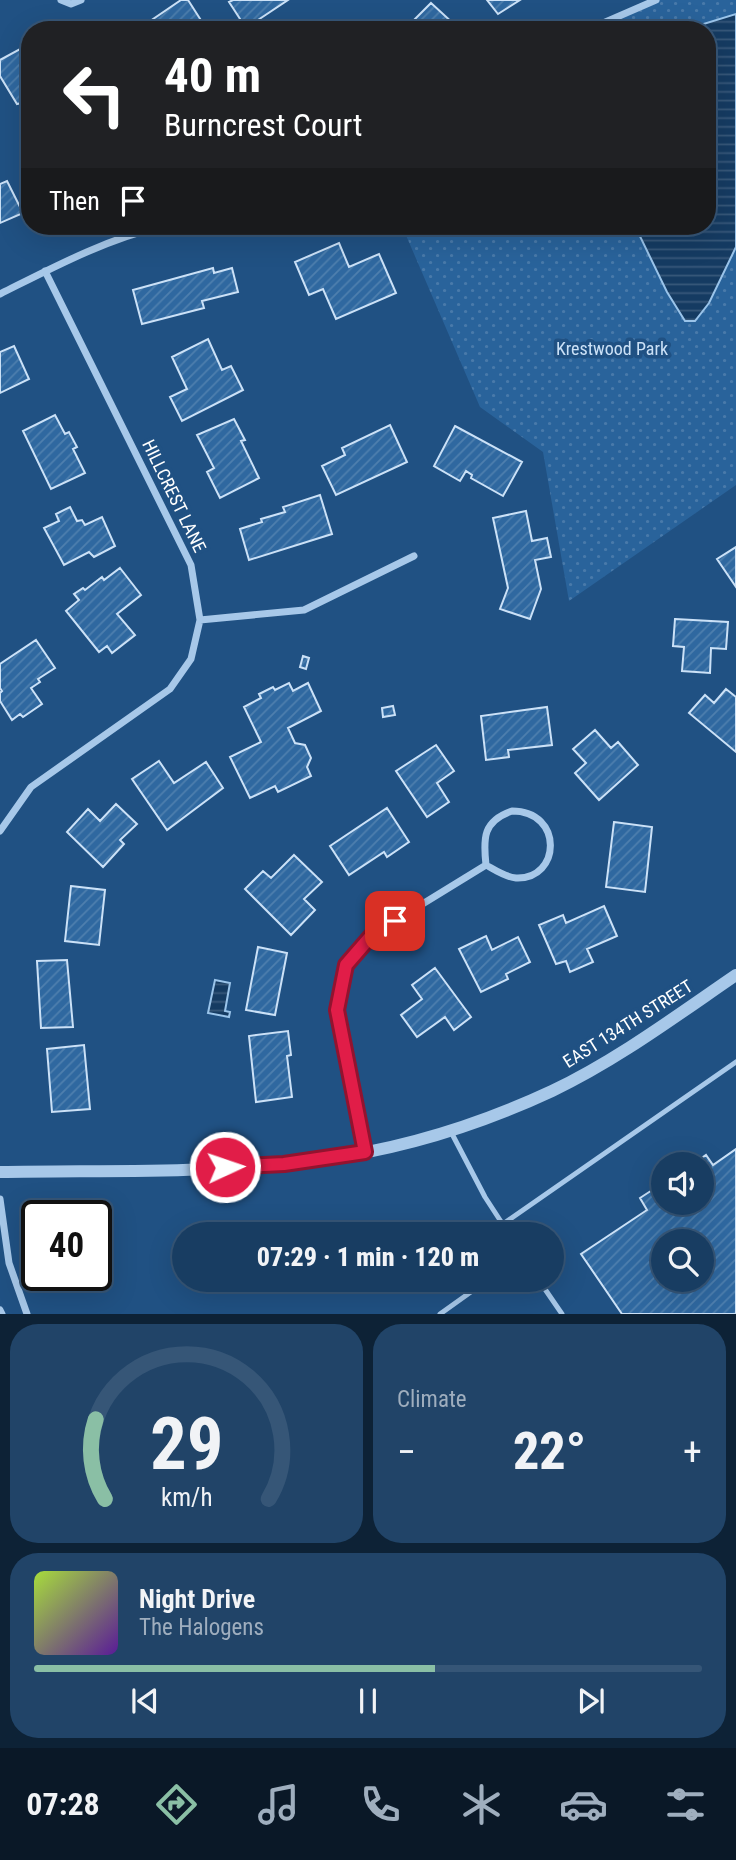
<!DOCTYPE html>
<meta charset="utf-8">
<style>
body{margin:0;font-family:"Roboto Condensed",sans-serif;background:#214468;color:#f1f3f6;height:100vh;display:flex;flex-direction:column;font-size:26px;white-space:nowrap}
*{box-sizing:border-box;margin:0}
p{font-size:23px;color:#9faebe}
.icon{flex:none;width:38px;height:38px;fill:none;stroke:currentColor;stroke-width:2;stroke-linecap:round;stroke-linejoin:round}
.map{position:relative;height:1314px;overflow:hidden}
.sheet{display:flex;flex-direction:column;gap:10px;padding:10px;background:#0d2236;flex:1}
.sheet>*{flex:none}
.hud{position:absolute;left:21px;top:21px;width:695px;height:214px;border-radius:28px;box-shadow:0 7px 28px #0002,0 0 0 2px #365677;background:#202124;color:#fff;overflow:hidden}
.fabs{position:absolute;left:651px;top:1152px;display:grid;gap:14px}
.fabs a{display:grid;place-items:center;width:63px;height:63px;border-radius:50%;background:#183d62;box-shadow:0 7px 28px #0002,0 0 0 2px #365677;font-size:35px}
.speed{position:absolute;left:21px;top:1200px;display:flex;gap:14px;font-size:35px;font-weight:700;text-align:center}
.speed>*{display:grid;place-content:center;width:91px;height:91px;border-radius:50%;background:#183d62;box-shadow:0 7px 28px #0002,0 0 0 2px #365677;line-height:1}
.speed .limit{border:4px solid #111;border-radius:10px;background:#fff;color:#111}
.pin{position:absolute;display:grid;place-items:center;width:60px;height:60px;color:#fff;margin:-30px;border-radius:14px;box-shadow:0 4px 10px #0006}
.me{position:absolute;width:77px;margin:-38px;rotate:87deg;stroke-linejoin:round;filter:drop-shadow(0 0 5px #0008)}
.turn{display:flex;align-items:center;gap:24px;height:147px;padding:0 28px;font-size:32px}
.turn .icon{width:91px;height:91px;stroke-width:2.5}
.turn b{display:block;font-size:49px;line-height:60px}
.then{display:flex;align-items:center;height:66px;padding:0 28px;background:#0003;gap:14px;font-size:26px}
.big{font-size:52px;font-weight:800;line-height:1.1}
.sheet .widget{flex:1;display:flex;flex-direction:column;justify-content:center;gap:10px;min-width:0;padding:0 24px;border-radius:28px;background:#214468}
.sheet .dial{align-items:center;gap:0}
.dial svg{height:182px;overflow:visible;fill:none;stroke:#365677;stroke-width:7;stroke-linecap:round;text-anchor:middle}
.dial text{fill:#f1f3f6;stroke:none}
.song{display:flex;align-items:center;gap:21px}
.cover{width:84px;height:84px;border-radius:10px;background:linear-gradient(135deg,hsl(80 70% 55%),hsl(270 70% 35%))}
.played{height:7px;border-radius:4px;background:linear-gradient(90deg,#8abfa5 60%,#365677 60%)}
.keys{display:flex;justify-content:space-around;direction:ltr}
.heat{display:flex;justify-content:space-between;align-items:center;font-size:38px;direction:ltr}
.sheet .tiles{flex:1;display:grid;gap:10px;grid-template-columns:1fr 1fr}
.widget:last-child{grid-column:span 2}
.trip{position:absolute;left:172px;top:1222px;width:392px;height:70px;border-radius:35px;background:#183d62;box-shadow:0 7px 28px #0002,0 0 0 2px #365677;font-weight:800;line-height:70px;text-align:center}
.menu{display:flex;height:112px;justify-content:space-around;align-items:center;background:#0a1827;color:#9faebe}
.menu .icon{width:49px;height:49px}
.menu .selected{color:#8abfa5}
.menu b{font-size:32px;color:#f1f3f6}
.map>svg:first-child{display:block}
.park{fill:url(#park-dots)}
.water{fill:url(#water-rules);stroke:#9ac4ea;stroke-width:2}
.building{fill:url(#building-hatch);stroke:#cbe1f7;stroke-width:2;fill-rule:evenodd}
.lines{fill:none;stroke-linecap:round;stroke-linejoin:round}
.service{stroke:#a7c8e9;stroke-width:5}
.minor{stroke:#a7c8e9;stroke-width:7}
.tertiary{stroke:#a7c8e9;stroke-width:12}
.route-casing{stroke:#92132f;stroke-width:18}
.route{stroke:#e11d48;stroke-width:12}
.labels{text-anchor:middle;stroke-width:7;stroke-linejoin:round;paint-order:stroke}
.park-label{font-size:18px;fill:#cbe1f7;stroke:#205183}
.street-label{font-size:18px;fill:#fff;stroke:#205183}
</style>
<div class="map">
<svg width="736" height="1314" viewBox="0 0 736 1314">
<defs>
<pattern id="park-dots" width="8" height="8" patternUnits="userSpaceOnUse" patternTransform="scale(1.75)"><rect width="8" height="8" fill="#29639b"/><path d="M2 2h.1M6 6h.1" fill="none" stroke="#497aaa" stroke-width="1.8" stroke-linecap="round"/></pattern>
<pattern id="water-rules" width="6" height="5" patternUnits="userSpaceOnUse" patternTransform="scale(1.75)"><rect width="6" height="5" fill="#153b62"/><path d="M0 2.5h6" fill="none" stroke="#38587a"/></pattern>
<pattern id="building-hatch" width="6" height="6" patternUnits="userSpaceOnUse" patternTransform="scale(1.75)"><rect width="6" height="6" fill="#2f68a0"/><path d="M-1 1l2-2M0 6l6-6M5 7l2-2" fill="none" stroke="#4e7fae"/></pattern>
</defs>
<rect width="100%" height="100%" fill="#205183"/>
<path class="park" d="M656,0H736V485L569,601L543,452L480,407L402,226H707V30H587Z"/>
<path class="water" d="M736,14V247L709,303L695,321H685L667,292L635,226H707V30H684Z
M215,980L230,983L225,1011L230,1012L229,1017L208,1013Z"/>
<path class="building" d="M181,0H188L204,25L197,30H137Z
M233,0H288L246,28L229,2Z
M487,0H520L498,14Z
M431,3L455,25L450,30H404Z
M20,49L30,65V101L17,104L0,76V60Z
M7,181L23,213L0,223V184Z
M339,243L349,267L379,254L396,293L336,319L323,289L309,295L295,262Z
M213,268L214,273L232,268L238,292L202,301L204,308L142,324L133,290Z
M208,339L222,370L231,366L243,390L182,421L170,397L187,389L172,357Z
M14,346L29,379L0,393V352Z
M55,415L65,434L69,432L77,447L73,449L85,473L51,489L23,431Z
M234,419L245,440L241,441L259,478L220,498L207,472L214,468L197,435Z
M390,425L407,462L336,495L322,466L345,455L342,448Z
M455,426L522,462L503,496L471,478L472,475L466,471L460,481L434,466Z
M320,495L332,534L249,560L240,529L262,522L261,519L285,512L283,507Z
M70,507L77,521L82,520L85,525L102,517L115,546L94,557L89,552L64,565L44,528L59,521L56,514Z
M526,511L532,541L547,538L551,557L535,560L541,589L530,619L500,609L508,588L493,518Z
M736,547V587L717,559Z
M120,568L141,595L117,614L135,635L112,653L107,646L99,652L66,611L79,600L74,594L83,588L85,590L102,577L104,580Z
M675,619L728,622L726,649L711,648L710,673L682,671L684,647L673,646Z
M36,640L55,668L38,679L40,682L31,688L42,704L23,717L20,714L12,720L0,701V693L2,691L0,688V664Z
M303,656L309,658L306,669L300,667Z
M289,683L293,691L308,683L321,711L288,728L295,743L305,745L311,758L307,767L311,776L278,792L275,786L250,798L230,757L261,742L244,707L261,698L259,694L273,687L275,690Z
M726,689L736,697V752L689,713L705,695L714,703Z
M393,706L395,715L383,717L382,708Z
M547,707L552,745L508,750L509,757L486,760L481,716Z
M595,730L611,748L618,742L638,765L599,800L575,773L586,763L573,749Z
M436,745L454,771L437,783L449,802L427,817L396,771Z
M159,761L174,783L206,762L223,788L167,830L132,779Z
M116,804L137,824L120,840L124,844L103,867L67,832L88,809L100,821Z
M387,808L409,842L387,857L384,852L349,875L330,846Z
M614,822L652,827L645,892L606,887Z
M294,855L322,882L304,899L315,910L291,935L245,889L263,871L271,878Z
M71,886L105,890L99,945L65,941Z
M604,906L617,936L587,949L593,962L570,972L566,961L556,964L539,925L563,915L566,923Z
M486,936L492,950L518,937L530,962L506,974L508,979L481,992L459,949Z
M258,947L287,953L275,1015L246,1010Z
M67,960L73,1027L41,1028L37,961Z
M435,968L471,1017L454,1030L445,1017L417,1037L401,1015L422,999L412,985Z
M288,1031L291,1055L287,1056L292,1097L256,1102L249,1036Z
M84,1045L90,1109L52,1112L47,1049Z
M736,1149V1314H622L581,1254L647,1210L640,1198L663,1183V1202H702V1164H693L706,1155L713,1165ZM663,1241H702V1279H663Z"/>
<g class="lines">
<path class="service" d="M450,1130L485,1197L509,1234
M503,1224L736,1062
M538,1279L562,1314
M440,1314L489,1279"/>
<path class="minor" d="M61,0L71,4L81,0
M587,30L656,0
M0,294C52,268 106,239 163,226
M200,620L304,610L414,556
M512,811C564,811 561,880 516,878C505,877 495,870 486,865C483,838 483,821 512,811Z
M0,831L31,787L170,689L191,659L200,620L191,565L45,271
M365,1152L337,1010L346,965L372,935L486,865
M0,1199L9,1263L27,1314
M0,1310L2,1314"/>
<path class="tertiary" d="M0,1172C106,1170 214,1174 318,1160C398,1150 479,1125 552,1091C617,1060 676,1016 736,975"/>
</g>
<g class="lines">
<g class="route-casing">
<path id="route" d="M225,1167L284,1164L365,1152L337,1010L346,965L372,935L395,921"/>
</g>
<use href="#route" class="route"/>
</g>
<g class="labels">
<g class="park-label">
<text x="612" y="355">Krestwood Park</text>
</g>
<g class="street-label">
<text transform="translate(174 496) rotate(64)" y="6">HILLCREST LANE</text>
<text transform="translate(628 1024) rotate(-32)" y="6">EAST 134TH STREET</text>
</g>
</g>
</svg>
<div class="fabs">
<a><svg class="icon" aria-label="sound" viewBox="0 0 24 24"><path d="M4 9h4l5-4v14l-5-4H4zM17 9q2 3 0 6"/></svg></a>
<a><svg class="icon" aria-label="search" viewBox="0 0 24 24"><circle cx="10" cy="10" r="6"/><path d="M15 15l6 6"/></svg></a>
</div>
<div class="speed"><div class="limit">40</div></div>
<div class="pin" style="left:395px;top:921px;background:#d93025"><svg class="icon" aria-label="arrive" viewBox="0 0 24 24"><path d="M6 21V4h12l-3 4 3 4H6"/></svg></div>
<svg class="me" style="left:225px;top:1167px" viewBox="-20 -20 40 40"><circle r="17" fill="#e11d48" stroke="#fff" stroke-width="3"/><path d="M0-11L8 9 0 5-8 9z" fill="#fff"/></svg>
<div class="trip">07:29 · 1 min · 120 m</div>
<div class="hud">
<div class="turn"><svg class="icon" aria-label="left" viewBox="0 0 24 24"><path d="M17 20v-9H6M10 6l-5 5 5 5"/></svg><div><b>40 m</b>Burncrest Court</div></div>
<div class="then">Then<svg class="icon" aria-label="arrive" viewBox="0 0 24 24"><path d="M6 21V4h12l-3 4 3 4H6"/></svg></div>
</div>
</div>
<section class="sheet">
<div class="tiles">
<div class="widget dial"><svg viewBox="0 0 100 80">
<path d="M14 69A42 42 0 1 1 86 69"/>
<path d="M14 69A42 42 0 0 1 10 34" stroke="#8abfa5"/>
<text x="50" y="56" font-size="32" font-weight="700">29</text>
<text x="50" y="72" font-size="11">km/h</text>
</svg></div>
<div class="widget"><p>Climate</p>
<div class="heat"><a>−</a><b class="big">22°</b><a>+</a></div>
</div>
<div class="widget">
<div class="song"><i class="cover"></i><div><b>Night Drive</b><p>The Halogens</p></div></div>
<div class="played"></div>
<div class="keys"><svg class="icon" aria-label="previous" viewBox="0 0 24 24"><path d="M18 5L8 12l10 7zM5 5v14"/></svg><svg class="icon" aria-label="pause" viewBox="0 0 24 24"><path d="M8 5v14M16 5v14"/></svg><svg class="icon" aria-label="next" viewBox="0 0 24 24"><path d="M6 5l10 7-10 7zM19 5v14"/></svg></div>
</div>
</div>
</section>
<nav class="menu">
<b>07:28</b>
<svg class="icon selected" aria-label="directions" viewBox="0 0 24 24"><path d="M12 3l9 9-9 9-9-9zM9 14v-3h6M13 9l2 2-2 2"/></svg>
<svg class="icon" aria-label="music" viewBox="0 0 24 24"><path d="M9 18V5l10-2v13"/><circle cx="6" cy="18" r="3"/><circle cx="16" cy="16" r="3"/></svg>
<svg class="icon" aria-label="phone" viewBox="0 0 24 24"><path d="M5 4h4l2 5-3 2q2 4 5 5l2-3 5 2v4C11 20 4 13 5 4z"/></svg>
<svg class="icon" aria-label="climate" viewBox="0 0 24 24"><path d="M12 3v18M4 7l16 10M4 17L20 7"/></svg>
<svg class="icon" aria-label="car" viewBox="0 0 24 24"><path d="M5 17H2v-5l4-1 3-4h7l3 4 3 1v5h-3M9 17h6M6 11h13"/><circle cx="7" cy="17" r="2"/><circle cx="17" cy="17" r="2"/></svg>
<svg class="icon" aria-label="filters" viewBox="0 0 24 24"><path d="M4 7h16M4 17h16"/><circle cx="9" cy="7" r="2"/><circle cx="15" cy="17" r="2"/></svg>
</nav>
